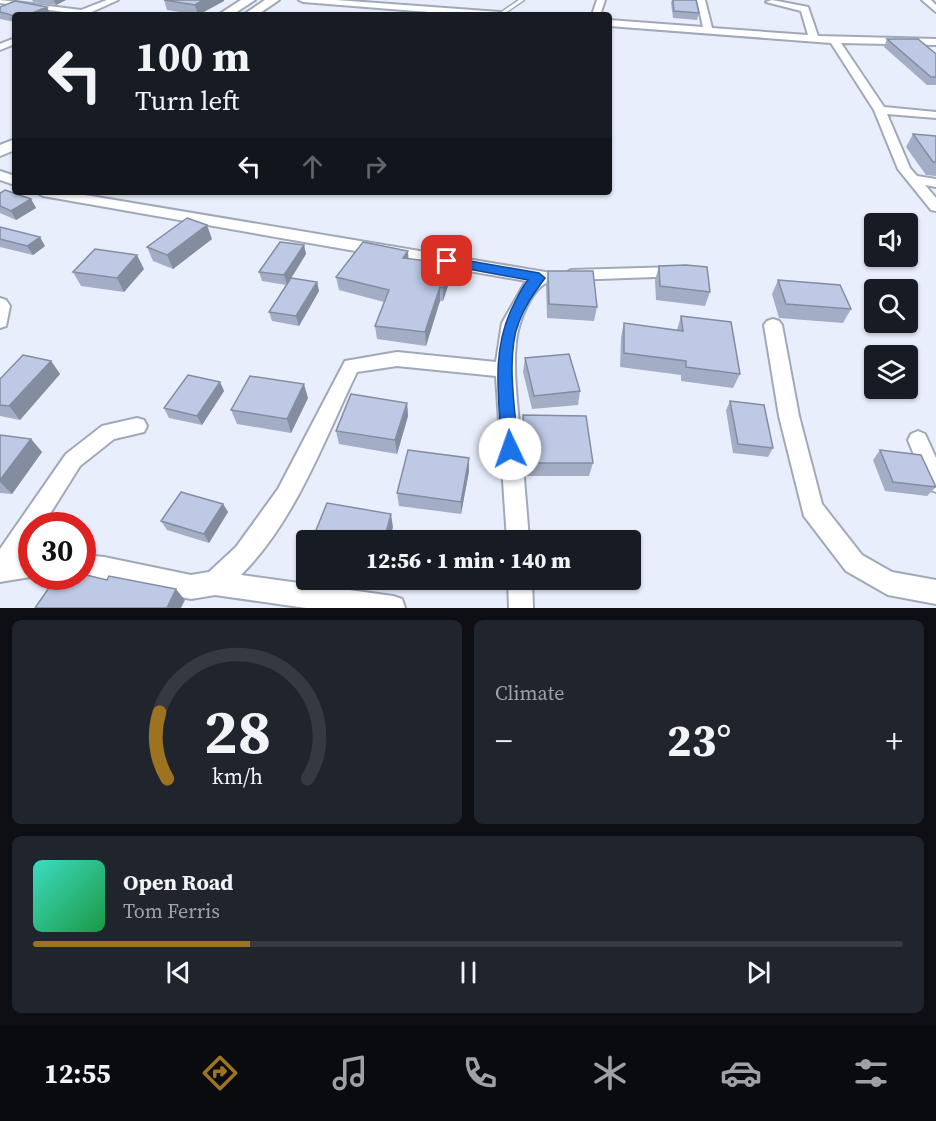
<!DOCTYPE html>
<meta charset="utf-8">
<style>
body{margin:0;font-family:"Source Serif 4",serif;background:#20242c;color:#f1f3f6;height:100vh;display:flex;flex-direction:column;font-size:22px;white-space:nowrap}
*{box-sizing:border-box;margin:0}
p{font-size:20px;color:#9ea1a6}
.icon{flex:none;width:33px;height:33px;fill:none;stroke:currentColor;stroke-width:2;stroke-linecap:round;stroke-linejoin:round}
.map{position:relative;height:608px;overflow:hidden}
.details{display:flex;flex-direction:column;gap:12px;padding:12px;background:#0d0f14;flex:1}
.details>*{flex:none}
.top-card{position:absolute;left:12px;top:12px;width:600px;height:183px;border-radius:6px;box-shadow:0 2px 4px #0004;background:#171b24;color:#f1f3f6;overflow:hidden}
.fabs{position:absolute;left:864px;top:213px;display:grid;gap:12px}
.fabs a{display:grid;place-items:center;width:54px;height:54px;border-radius:6px;background:#171b24;box-shadow:0 2px 4px #0004;font-size:30px}
.speed{position:absolute;left:18px;top:512px;display:flex;gap:12px;font-size:30px;font-weight:700;text-align:center}
.speed>*{display:grid;place-content:center;width:78px;height:78px;border-radius:50%;background:#171b24;box-shadow:0 2px 4px #0004;line-height:1}
.speed .limit{border:9px solid #d22;background:#fff;color:#111}
.pin{position:absolute;display:grid;place-items:center;width:51px;height:51px;color:#fff;margin:-26px;border-radius:12px;box-shadow:0 3px 9px #0006}
.me{position:absolute;width:66px;margin:-33px;rotate:357deg;stroke-linejoin:round;filter:drop-shadow(0 0 4px #0008)}
.turn{display:flex;align-items:center;gap:21px;height:126px;padding:0 24px;font-size:27px}
.turn .icon{width:78px;height:78px;stroke-width:2.5}
.turn b{display:block;font-size:42px;line-height:51px}
.lanes{display:flex;align-items:center;height:57px;padding:0 24px;background:#0003;justify-content:center;gap:30px;direction:ltr}
.lanes .off{opacity:.35}
.big{font-size:45px;font-weight:800;line-height:1.1}
.details .widget{flex:1;display:flex;flex-direction:column;justify-content:center;gap:9px;min-width:0;padding:0 21px;border-radius:9px;background:#20242c}
.details .dial{align-items:center;gap:0}
.dial svg{height:156px;overflow:visible;fill:none;stroke:#363941;stroke-width:7;stroke-linecap:round;text-anchor:middle}
.dial text{fill:#f1f3f6;stroke:none}
.song{display:flex;align-items:center;gap:18px}
.cover{width:72px;height:72px;border-radius:9px;background:linear-gradient(135deg,hsl(170 70% 55%),hsl(140 70% 35%))}
.played{height:6px;border-radius:3px;background:linear-gradient(90deg,#9d7322 25%,#363941 25%)}
.keys{display:flex;justify-content:space-around;direction:ltr}
.heat{display:flex;justify-content:space-between;align-items:center;font-size:33px;direction:ltr}
.details .tiles{flex:1;display:grid;gap:12px;grid-template-columns:1fr 1fr}
.widget:last-child{grid-column:span 2}
.trip{position:absolute;left:296px;top:530px;width:345px;height:60px;border-radius:6px;background:#171b24;box-shadow:0 2px 4px #0004;font-weight:800;line-height:60px;text-align:center}
.tab-bar{display:flex;height:96px;justify-content:space-around;align-items:center;background:#090b0e;color:#9ea1a6}
.tab-bar .icon{width:42px;height:42px}
.tab-bar .on{color:#9d7322}
.tab-bar b{font-size:27px;color:#f1f3f6}
.map>svg:first-child{display:block}
.lines{fill:none;stroke-linecap:round;stroke-linejoin:round}
.lane-casing{stroke:#a1a8b8;stroke-width:3}
.street-casing{stroke:#a1a8b8;stroke-width:4}
.secondary-casing{stroke:#a1a8b8;stroke-width:4}
.lane{fill:#fff;fill-rule:evenodd}
.street{fill:#fff;fill-rule:evenodd}
.secondary{fill:#fff;fill-rule:evenodd}
.wall{fill:#a3adc5}
.shaded-wall{fill:#848da0}
.building{fill:#bdc9e5;stroke:#848da0;stroke-width:1.5}
.route{fill:#1a73e8;stroke:#114b97;stroke-width:1.5}
</style>
<div class="map">
<svg width="936" height="608" viewBox="0 0 936 608">
<rect width="100%" height="100%" fill="#e8eefc"/>
<g class="lines">
<g class="lane-casing">
<path id="lane" d="M519,0H524L502,15H497Z"/>
</g>
<g class="street-casing">
<path id="street" d="M0,0L81,10L107,0H118L85,15L0,3Z
M299,0H336L500,12L504,15H466L303,2Z
M597,0H605L600,15H592Z
M697,0H705L712,28L808,35L801,11L766,2L772,0L808,7L818,36L936,39V45L841,43L884,107L936,112V118L887,114L910,168L917,176L936,179V187L925,185L936,198V211L931,210L898,169L874,110L831,43L609,26V20L703,27Z
M922,0H931L936,5V12Z
M15,38V44L0,50V44Z
M0,171L15,176V185L0,180Z
M36,192H67L551,273L553,277L551,281C531,286 518,323 516,342C513,370 517,397 519,425C523,463 526,502 529,540H507L496,376L397,366L357,372C324,440 296,520 241,575L393,596L402,599L405,608H306L215,595L191,599L75,576H82V555L104,557L191,575L209,572L236,547L278,489L345,361L397,352L496,362L502,323L526,281L43,196Z
M677,267L685,272L683,276L571,280L563,275L571,270Z
M0,298L6,300L10,306L6,326L0,328Z
M773,319L779,321L782,325L799,416L822,504L862,555L892,572L936,580V604L888,595L846,571L804,516L779,416L764,325L767,321Z
M137,418L144,420L147,426L144,432L114,439L80,466L43,525H32V542L23,555L32,554V576H36L0,582V549L66,454L102,426Z
M918,431L925,434L936,458V492L928,489L908,440L911,434Z
M508,579H532L533,608H509Z"/>
</g>
<g class="secondary-casing">
<path id="secondary" d="M241,0H255L232,15H218Z
M265,0H279L257,15H243Z
M15,139V150L0,156V145Z"/>
</g>
<use href="#lane" class="lane"/>
<use href="#street" class="street"/>
<use href="#secondary" class="secondary"/>
</g>
<path class="wall" d="M32,0H66L56,5L33,2Z
M164,0H224V1L198,15L167,10Z
M672,0H696L699,13L697,20L673,18L671,3Z
M0,7H47L50,14L15,15V22L0,19Z
M887,39L936,54V85H927L884,47Z
M913,134L936,136V176L926,175L906,147Z
M0,193L31,199L36,208L16,220L0,213Z
M0,227L45,246L33,255L0,247Z
M212,239L173,269L153,261L147,247Z
M304,245L306,254L291,278L317,282L319,291L299,326L272,321L269,312L286,285L262,281L259,272Z
M408,251V259L450,264L451,277L443,301H440L426,346L377,339L375,326L384,302L339,290L336,277Z
M659,266L710,292L705,306L656,300L655,280Z
M144,269L124,292L81,286L73,272Z
M548,271L597,307L594,321L547,318L546,285Z
M778,280L851,309L843,323L779,318L772,294Z
M681,316L740,374L733,388L681,381V375L620,367L621,337L624,323L677,330Z
M525,358L580,391L578,405L532,409L523,372Z
M51,361L60,374L20,420L0,416V379Z
M220,382L224,391L202,425L169,418L164,408Z
M308,398L291,433L237,424L231,410Z
M730,401L773,448L768,457L733,453L726,410Z
M407,403L408,416L397,454L339,444L336,431Z
M523,415L593,463L589,476H526L521,429Z
M0,435L31,439L42,452L12,494L0,493Z
M880,450L936,487L927,496L885,491L873,460Z
M469,458V471L461,514L399,506L397,493Z
M223,504L228,512L209,543L167,530L161,521Z"/>
<path class="shaded-wall" d="M54,0H66L56,5Z
M203,0H224V1L198,15L195,5Z
M47,7L50,14L48,15H27Z
M31,199L36,208L16,220L11,211Z
M207,225L212,239L173,269L167,255Z
M40,237L45,246L33,255L27,246Z
M304,245L306,254L287,285L284,275Z
M408,251L409,264L403,258Z
M137,255L144,269L124,292L117,278Z
M450,264L451,277L443,301V288Z
M317,282L319,291L299,326L296,316Z
M440,287V301L426,346L425,332Z
M51,361L60,374L20,420L9,406Z
M220,382L224,391L202,425L197,416Z
M304,384L308,398L291,433L287,419Z
M407,403L408,416L397,454L395,440Z
M31,439L42,452L12,494L0,482V480Z
M469,458V471L461,514V502Z
M223,504L228,512L209,543L204,534Z
M391,514L393,527L390,540H384Z
M176,589L185,600L181,608H167Z"/>
<path class="building" d="M164,0H203L195,5Z
M673,0H696L699,13L674,11Z
M15,1L47,7L27,15H15V16L0,12V7Z
M887,39H918L936,54V77H931Z
M913,134L936,136V162H933Z
M5,190L31,199L11,211L0,206V193Z
M187,218L207,225L167,255L147,247Z
M0,227L40,237L27,246L0,239Z
M280,242L304,245L284,275L259,272Z
M363,242L408,251L403,258L450,264L443,288L440,287L425,332L375,326L389,290L336,277Z
M95,249L137,255L117,278L73,272Z
M686,265L707,267L710,292L660,286L659,266Z
M548,271H593L597,307L549,304Z
M291,278L317,282L296,316L269,312Z
M778,280L840,285L851,309L786,304Z
M681,316L731,322L740,374L686,367V361L624,353V323L683,331Z
M569,354L580,391L534,396L525,358Z
M23,355L51,361L9,406L0,405V379Z
M188,375L220,382L197,416L164,408Z
M250,376L304,384L287,419L231,410Z
M351,394L407,403L395,440L336,431Z
M730,401L764,405L773,448L738,444Z
M523,415L586,416L593,463H527Z
M0,435L31,439L0,480Z
M408,450L469,458L461,502L397,493Z
M880,450L921,455L936,487L893,482Z
M181,492L223,504L204,534L161,521Z
M327,503L391,514L384,540H312Z
M82,574L107,580L109,576L176,589L167,608H35L57,576H82Z"/>
<path class="route" d="M447,257L539,273L545,278C535,292 525,305 519,322C505,357 516,412 518,449L516,454L510,456L504,454L502,449C499,399 490,350 514,304C518,296 522,287 528,280L442,264L441,261Z"/>
</svg>
<div class="fabs">
<a><svg class="icon" aria-label="sound" viewBox="0 0 24 24"><path d="M4 9h4l5-4v14l-5-4H4zM17 9q2 3 0 6"/></svg></a>
<a><svg class="icon" aria-label="search" viewBox="0 0 24 24"><circle cx="10" cy="10" r="6"/><path d="M15 15l6 6"/></svg></a>
<a><svg class="icon" aria-label="layers" viewBox="0 0 24 24"><path d="M12 4l9 5-9 5-9-5zM3 14l9 5 9-5"/></svg></a>
</div>
<div class="speed"><div class="limit">30</div></div>
<div class="pin" style="left:447px;top:261px;background:#d93025"><svg class="icon" aria-label="arrive" viewBox="0 0 24 24"><path d="M6 21V4h12l-3 4 3 4H6"/></svg></div>
<svg class="me" style="left:510px;top:449px" viewBox="-20 -20 40 40"><circle r="19" fill="#fff"/><path d="M0-13L10 11 0 6-10 11z" fill="#1a73e8"/></svg>
<div class="trip">12:56 · 1 min · 140 m</div>
<div class="top-card">
<div class="turn"><svg class="icon" aria-label="left" viewBox="0 0 24 24"><path d="M17 20v-9H6M10 6l-5 5 5 5"/></svg><div><b>100 m</b>Turn left</div></div>
<div class="lanes"><svg class="icon" aria-label="left" viewBox="0 0 24 24"><path d="M17 20v-9H6M10 6l-5 5 5 5"/></svg><svg class="icon off" aria-label="ahead" viewBox="0 0 24 24"><path d="M12 20V5M6 11l6-6 6 6"/></svg><svg class="icon off" aria-label="right" viewBox="0 0 24 24"><path d="M7 20v-9h11M14 6l5 5-5 5"/></svg></div>
</div>
</div>
<section class="details">
<div class="tiles">
<div class="widget dial"><svg viewBox="0 0 100 80">
<path d="M14 69A42 42 0 1 1 86 69"/>
<path d="M14 69A42 42 0 0 1 10 35" stroke="#9d7322"/>
<text x="50" y="56" font-size="32" font-weight="700">28</text>
<text x="50" y="72" font-size="11">km/h</text>
</svg></div>
<div class="widget"><p>Climate</p>
<div class="heat"><a>−</a><b class="big">23°</b><a>+</a></div>
</div>
<div class="widget">
<div class="song"><i class="cover"></i><div><b>Open Road</b><p>Tom Ferris</p></div></div>
<div class="played"></div>
<div class="keys"><svg class="icon" aria-label="previous" viewBox="0 0 24 24"><path d="M18 5L8 12l10 7zM5 5v14"/></svg><svg class="icon" aria-label="pause" viewBox="0 0 24 24"><path d="M8 5v14M16 5v14"/></svg><svg class="icon" aria-label="next" viewBox="0 0 24 24"><path d="M6 5l10 7-10 7zM19 5v14"/></svg></div>
</div>
</div>
</section>
<nav class="tab-bar">
<b>12:55</b>
<svg class="icon on" aria-label="directions" viewBox="0 0 24 24"><path d="M12 3l9 9-9 9-9-9zM9 14v-3h6M13 9l2 2-2 2"/></svg>
<svg class="icon" aria-label="music" viewBox="0 0 24 24"><path d="M9 18V5l10-2v13"/><circle cx="6" cy="18" r="3"/><circle cx="16" cy="16" r="3"/></svg>
<svg class="icon" aria-label="phone" viewBox="0 0 24 24"><path d="M5 4h4l2 5-3 2q2 4 5 5l2-3 5 2v4C11 20 4 13 5 4z"/></svg>
<svg class="icon" aria-label="climate" viewBox="0 0 24 24"><path d="M12 3v18M4 7l16 10M4 17L20 7"/></svg>
<svg class="icon" aria-label="car" viewBox="0 0 24 24"><path d="M5 17H2v-5l4-1 3-4h7l3 4 3 1v5h-3M9 17h6M6 11h13"/><circle cx="7" cy="17" r="2"/><circle cx="17" cy="17" r="2"/></svg>
<svg class="icon" aria-label="filters" viewBox="0 0 24 24"><path d="M4 7h16M4 17h16"/><circle cx="9" cy="7" r="2"/><circle cx="15" cy="17" r="2"/></svg>
</nav>
